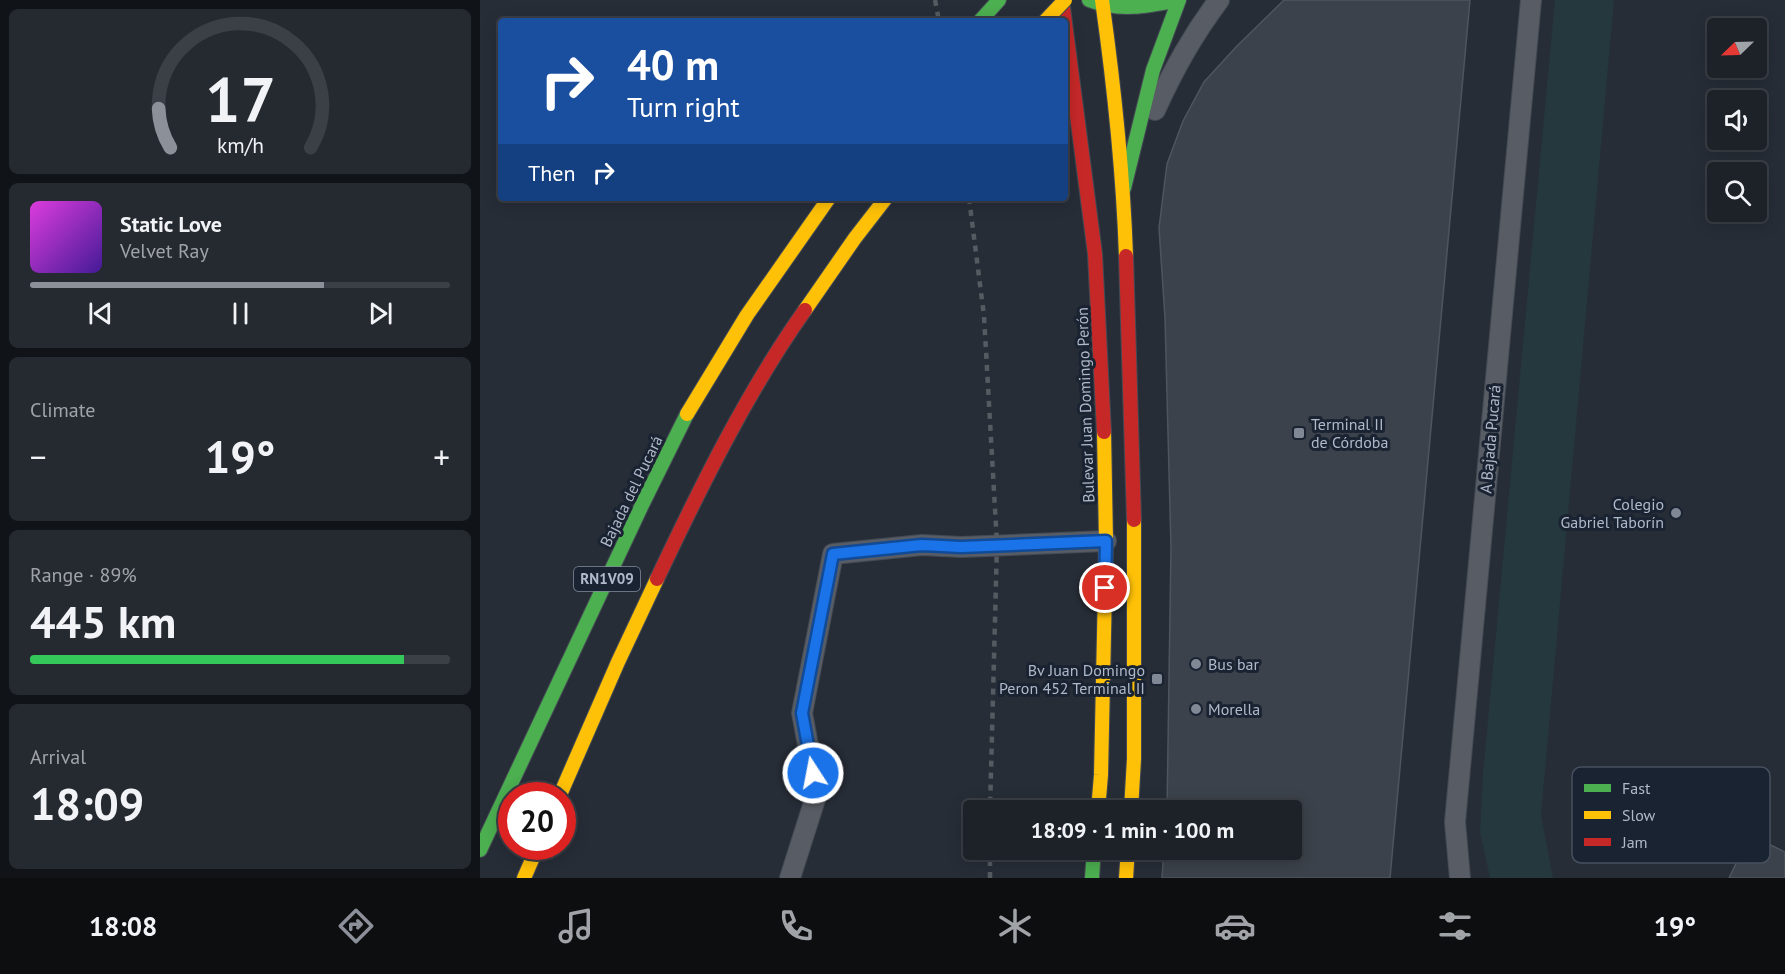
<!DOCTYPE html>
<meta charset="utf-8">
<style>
body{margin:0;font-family:"PT Sans",sans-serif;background:#252a31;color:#f1f3f6;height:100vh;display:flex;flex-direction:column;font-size:22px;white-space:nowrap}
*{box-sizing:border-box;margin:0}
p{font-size:20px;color:#a0a4a8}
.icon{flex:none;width:33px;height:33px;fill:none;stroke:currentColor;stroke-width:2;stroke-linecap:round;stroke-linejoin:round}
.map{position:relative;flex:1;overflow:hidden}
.details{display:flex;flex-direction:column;gap:9px;padding:9px;background:#101317;width:480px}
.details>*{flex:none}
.hud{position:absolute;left:18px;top:18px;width:570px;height:183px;border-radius:6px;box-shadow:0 3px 15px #0003,0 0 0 2px #3b3f46;background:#1a4fa0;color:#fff;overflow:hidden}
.needle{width:39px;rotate:247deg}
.buttons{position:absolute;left:1227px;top:18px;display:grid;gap:12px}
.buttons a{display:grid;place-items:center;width:60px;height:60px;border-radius:6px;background:#1d2229;box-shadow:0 3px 15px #0003,0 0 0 2px #3b3f46;font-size:30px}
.speed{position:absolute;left:18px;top:782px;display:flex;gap:12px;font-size:30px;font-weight:700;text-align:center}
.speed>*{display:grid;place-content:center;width:78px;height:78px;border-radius:50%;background:#1d2229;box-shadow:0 3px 15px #0003,0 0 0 2px #3b3f46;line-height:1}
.speed .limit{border:9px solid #d22;background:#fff;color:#111}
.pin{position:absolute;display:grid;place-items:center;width:51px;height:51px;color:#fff;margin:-26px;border:3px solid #fff;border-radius:50%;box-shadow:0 2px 6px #0007}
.me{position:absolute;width:66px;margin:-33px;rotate:349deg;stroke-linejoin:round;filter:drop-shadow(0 0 4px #0008)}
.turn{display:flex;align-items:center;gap:21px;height:126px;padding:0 30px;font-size:27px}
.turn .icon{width:78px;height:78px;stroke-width:2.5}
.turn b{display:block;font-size:42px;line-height:51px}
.then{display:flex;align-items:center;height:57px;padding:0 30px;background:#0003;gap:12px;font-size:22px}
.big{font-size:45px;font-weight:700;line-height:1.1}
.details .tile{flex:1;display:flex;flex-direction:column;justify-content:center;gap:9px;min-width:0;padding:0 21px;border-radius:9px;background:#252a31}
.details .dial{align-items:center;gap:0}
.dial svg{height:156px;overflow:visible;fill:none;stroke:#3b3f46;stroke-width:7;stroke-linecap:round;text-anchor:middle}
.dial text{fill:#f1f3f6;stroke:none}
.song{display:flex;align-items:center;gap:18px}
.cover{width:72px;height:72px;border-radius:9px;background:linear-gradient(135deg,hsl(300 70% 55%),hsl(260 70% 35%))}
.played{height:6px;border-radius:3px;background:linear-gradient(90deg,#8c9099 70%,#3b3f46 70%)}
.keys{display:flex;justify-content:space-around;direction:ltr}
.heat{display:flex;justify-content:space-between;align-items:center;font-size:33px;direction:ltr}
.charge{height:9px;border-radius:4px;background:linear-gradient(90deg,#34c759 89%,#3b3f46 0)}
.trip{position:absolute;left:483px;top:800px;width:339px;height:60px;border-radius:6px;background:#1d2229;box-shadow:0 3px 15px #0003,0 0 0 2px #3b3f46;font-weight:700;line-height:60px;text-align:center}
.tab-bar{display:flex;height:96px;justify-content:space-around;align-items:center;background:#0c0e10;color:#a0a4a8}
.tab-bar .icon{width:42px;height:42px}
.tab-bar .active{color:#8c9099}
.tab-bar b{font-size:27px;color:#f1f3f6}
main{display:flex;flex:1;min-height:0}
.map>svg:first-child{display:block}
.green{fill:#24383d}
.building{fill:#3c424b;stroke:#4f555f;stroke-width:1.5}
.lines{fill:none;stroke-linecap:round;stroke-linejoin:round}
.lane-casing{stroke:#444a53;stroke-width:22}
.fast-casing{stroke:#444a53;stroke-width:16}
.slow-casing{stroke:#444a53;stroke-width:16}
.jam-casing{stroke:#444a53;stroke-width:16}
.lane{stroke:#585c64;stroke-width:20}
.fast{stroke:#4caf50;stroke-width:14}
.slow{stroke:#ffc107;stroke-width:14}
.jam{stroke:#c62828;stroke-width:14}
.rail{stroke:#565b62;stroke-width:4.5;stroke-dasharray:6 6;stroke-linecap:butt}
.slow-bridge-casing{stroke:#444a53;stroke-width:16;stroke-linecap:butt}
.slow-bridge{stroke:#ffc107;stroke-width:14}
.route-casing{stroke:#114b97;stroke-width:15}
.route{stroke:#1a73e8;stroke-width:10}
.poi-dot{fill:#808896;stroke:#1a2332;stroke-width:2}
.labels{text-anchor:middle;stroke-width:6;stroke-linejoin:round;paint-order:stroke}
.shield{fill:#1a2332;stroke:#838c9c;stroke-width:1.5}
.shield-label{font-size:15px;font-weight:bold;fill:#b0b9c9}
.street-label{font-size:16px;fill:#b0b9c9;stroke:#1a2332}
.poi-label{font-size:16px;fill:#b0b9c9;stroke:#1a2332;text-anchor:start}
.key{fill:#1a2332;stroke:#47505f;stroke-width:1.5}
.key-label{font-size:16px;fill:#b0b9c9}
</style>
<main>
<section class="details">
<div class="tile dial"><svg viewBox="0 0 100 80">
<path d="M14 69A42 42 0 1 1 86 69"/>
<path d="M14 69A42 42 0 0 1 8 49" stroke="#8c9099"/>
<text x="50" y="56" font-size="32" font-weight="700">17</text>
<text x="50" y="72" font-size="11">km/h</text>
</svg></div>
<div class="tile">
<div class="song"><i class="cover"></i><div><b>Static Love</b><p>Velvet Ray</p></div></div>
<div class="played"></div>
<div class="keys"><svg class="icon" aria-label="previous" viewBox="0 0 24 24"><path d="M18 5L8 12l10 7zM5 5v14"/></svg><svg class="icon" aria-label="pause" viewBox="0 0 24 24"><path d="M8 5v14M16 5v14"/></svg><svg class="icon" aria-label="next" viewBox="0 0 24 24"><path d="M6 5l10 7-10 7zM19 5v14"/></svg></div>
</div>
<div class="tile"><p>Climate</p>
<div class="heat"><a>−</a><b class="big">19°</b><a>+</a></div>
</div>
<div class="tile"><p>Range · 89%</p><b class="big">445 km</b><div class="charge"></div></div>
<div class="tile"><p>Arrival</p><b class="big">18:09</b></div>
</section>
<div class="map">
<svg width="1305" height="878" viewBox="0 0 1305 878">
<rect width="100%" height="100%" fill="#272d37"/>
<path class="green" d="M1075,0H1134L1061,815L1073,878H1010L1000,832L1003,774Z"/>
<path class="building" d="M804,0H990L910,878H682L684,849H812V810H687L691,548L685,318L679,228L687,164L703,121L724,82L756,47Z
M1270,835L1305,852V878H1249Z"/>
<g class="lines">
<g class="lane-casing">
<path id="lane" d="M675,110C694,69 712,36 739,0
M310,878L337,793L322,713L353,554L442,545L481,547L626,541
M980,878L975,822L1051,0"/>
</g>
<g class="fast-casing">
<path id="fast" d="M609,0C640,12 668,6 699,0
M500,21L519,0
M644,188L673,70L699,0
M0,850L161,507L207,414
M612,878L614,849"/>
</g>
<g class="slow-casing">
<path id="slow" d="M622,0C634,85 643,170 646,256
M325,310L375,238L406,198
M207,414L267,315L349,198
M80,795L138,662L177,579
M618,810L621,775L626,541L624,432
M651,810L654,759V520
M44,878L58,846
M646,878L648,849"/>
</g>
<g class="jam-casing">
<path id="jam" d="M582,0L615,254L624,432
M646,256L654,520
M177,579C220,488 267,392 325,310"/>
</g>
<use href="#lane" class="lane"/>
<use href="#fast" class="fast"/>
<use href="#slow" class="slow"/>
<use href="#jam" class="jam"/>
<path class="rail" d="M455,0L459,21
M489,198L504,316L517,544L510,810
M510,878V849"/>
<g class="slow-bridge-casing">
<path id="slow-bridge" d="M565,21L585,0"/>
</g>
<use href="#slow-bridge" class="slow-bridge"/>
</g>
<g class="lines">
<g class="route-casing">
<path id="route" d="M333,773L322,713L353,554L442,545L481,547L626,541L625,588"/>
</g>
<use href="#route" class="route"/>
</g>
<g class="poi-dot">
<rect x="813" y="427" width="12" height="12" rx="3"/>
<circle cx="1196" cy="513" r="6"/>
<circle cx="716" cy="664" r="6"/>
<rect x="671" y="673" width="12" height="12" rx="3"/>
<circle cx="716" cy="709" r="6"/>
</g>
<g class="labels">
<rect class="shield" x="94" y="567" width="66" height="24" rx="4.5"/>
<g class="shield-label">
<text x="127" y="584">RN1V09</text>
</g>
<g class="street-label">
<text transform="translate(605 405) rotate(-92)" y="6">Bulevar Juan Domingo Perón</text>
<text transform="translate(1010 439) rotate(-85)" y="6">A Bajada Pucará</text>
<text transform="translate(151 491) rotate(-64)" y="6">Bajada del Pucará</text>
</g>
<g class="poi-label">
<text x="831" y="430">Terminal II<tspan x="831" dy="18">de Córdoba</tspan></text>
<text x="1184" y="510" text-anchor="end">Colegio<tspan x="1184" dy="18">Gabriel Taborín</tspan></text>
<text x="728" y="670">Bus bar</text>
<text x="665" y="676" text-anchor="end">Bv Juan Domingo<tspan x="665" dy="18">Peron 452 Terminal II</tspan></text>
<text x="728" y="715">Morella</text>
</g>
</g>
<rect x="1092" y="767" width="198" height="96" rx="9" class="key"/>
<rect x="1104" y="784" width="27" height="8" fill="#4caf50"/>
<rect x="1104" y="811" width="27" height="8" fill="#ffc107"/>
<rect x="1104" y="838" width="27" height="8" fill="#c62828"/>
<g class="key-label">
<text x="1142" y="794">Fast</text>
<text x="1142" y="821">Slow</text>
<text x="1142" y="848">Jam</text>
</g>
</svg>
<div class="buttons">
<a><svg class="needle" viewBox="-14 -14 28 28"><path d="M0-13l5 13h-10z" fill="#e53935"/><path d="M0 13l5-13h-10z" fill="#a0a4a8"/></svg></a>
<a><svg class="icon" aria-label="sound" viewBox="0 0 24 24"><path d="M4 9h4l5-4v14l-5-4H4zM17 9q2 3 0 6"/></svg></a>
<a><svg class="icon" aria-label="search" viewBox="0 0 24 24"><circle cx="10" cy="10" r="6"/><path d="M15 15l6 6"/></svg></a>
</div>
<div class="speed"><div class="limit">20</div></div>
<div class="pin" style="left:625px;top:588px;background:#d93025"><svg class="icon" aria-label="arrive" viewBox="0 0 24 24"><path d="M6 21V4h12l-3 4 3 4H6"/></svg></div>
<svg class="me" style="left:333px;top:773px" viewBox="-20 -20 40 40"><circle r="17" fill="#1a73e8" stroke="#fff" stroke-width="3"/><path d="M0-11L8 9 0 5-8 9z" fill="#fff"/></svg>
<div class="trip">18:09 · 1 min · 100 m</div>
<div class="hud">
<div class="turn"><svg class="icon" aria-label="right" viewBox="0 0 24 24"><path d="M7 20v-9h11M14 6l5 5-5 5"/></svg><div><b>40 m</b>Turn right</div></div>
<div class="then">Then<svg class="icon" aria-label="right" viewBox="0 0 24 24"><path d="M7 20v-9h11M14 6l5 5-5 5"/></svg></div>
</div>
</div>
</main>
<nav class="tab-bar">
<b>18:08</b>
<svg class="icon active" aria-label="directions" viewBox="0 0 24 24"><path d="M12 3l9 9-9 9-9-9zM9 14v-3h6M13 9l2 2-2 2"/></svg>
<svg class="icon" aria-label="music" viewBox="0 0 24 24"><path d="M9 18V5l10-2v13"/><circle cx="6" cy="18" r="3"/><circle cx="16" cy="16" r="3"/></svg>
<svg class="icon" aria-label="phone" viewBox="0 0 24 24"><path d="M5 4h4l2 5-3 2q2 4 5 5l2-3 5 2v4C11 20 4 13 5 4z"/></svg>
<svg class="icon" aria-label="climate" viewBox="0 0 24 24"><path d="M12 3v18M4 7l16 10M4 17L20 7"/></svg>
<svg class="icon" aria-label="car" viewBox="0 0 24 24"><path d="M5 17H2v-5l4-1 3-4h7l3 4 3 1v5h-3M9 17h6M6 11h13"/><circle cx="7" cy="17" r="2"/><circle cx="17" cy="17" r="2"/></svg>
<svg class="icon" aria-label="filters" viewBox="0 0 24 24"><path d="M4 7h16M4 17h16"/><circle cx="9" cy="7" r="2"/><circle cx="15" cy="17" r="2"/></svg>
<b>19°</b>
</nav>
